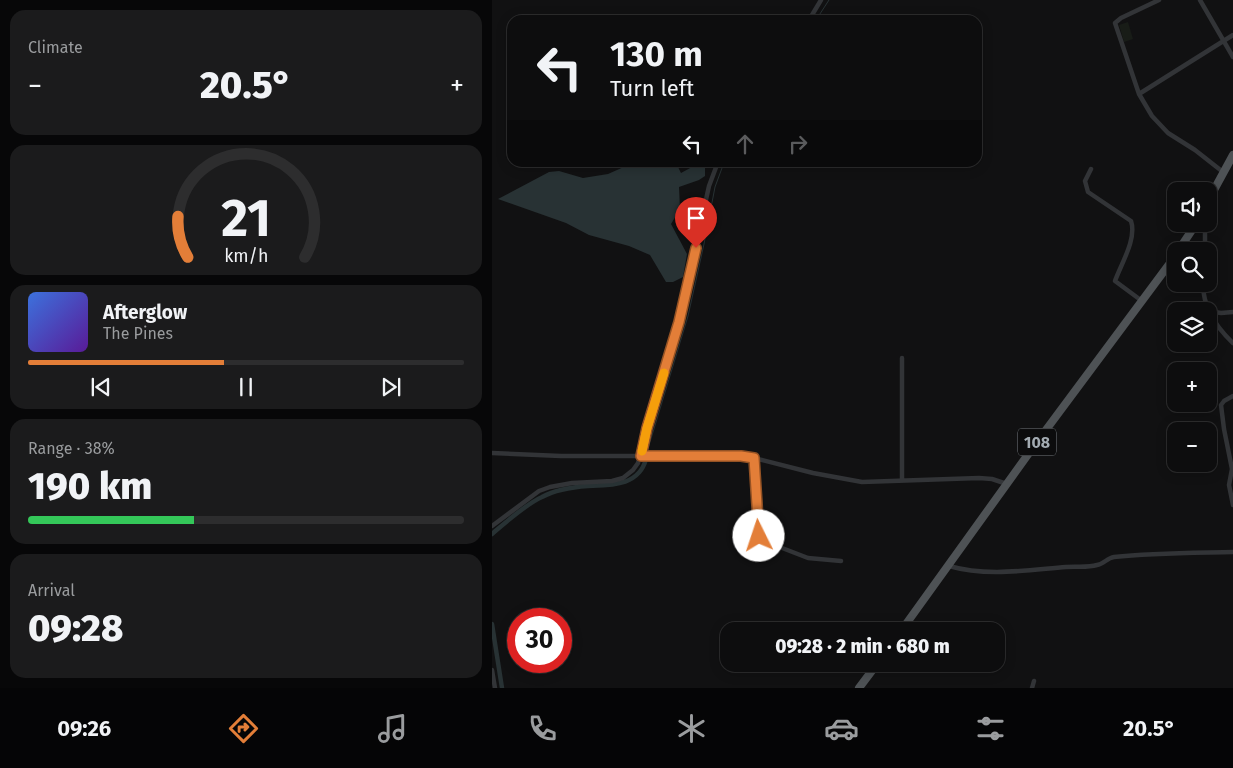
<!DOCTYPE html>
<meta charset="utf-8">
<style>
body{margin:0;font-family:"Fira Sans",sans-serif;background:#1b1b1c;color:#f1f3f6;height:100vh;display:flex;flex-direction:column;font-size:19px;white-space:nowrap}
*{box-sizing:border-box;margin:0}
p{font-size:16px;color:#9a9c9e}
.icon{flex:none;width:28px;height:28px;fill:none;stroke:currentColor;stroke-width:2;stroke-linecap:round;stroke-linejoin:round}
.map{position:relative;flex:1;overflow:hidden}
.details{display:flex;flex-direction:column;gap:10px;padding:10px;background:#070708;width:492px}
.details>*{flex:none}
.top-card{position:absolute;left:15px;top:15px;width:475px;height:152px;border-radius:15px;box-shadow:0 2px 12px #0003,0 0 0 1px #2d2d2e;background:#0d0d0e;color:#f1f3f6;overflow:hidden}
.fabs{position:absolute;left:675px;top:182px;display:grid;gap:10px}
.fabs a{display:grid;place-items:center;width:50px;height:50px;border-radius:10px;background:#0d0d0e;box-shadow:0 2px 12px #0003,0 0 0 1px #2d2d2e;font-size:25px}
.speed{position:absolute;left:15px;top:608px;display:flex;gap:10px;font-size:25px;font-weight:700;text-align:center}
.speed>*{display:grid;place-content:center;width:65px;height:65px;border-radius:50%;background:#0d0d0e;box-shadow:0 2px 12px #0003,0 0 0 1px #2d2d2e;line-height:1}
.speed .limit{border:8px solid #d22;background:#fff;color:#111}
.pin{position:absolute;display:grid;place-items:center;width:42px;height:42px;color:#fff;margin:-51px -21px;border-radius:50% 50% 50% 0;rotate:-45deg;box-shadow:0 0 5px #0007}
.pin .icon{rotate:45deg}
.me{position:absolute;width:55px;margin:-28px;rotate:356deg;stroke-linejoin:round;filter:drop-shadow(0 0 4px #0008)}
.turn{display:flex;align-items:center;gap:18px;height:105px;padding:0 20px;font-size:22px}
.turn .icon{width:65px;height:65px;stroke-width:2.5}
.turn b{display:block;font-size:35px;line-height:42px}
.lanes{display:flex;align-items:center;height:48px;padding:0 20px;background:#0003;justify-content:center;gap:25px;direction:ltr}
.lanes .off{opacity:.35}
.big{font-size:38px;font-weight:800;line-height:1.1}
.details .widget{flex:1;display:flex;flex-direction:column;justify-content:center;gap:8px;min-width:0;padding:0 18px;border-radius:15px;background:#1b1b1c}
.details .dial{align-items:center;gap:0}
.dial svg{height:130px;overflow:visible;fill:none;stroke:#2d2d2e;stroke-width:7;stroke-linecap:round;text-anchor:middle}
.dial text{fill:#f1f3f6;stroke:none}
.song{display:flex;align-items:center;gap:15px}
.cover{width:60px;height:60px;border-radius:8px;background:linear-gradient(135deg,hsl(220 70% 55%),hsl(270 70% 35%))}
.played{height:5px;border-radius:2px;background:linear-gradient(90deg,#e37e38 45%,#2d2d2e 45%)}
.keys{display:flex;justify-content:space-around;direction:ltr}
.heat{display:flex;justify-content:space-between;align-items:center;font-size:28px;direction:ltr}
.charge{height:8px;border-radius:4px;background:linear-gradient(90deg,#34c759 38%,#2d2d2e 0)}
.trip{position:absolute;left:228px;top:622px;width:285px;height:50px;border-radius:15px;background:#0d0d0e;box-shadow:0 2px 12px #0003,0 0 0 1px #2d2d2e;font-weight:800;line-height:50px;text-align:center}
.menu{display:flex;height:80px;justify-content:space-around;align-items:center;background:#050506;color:#9a9c9e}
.menu .icon{width:35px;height:35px}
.menu .active{color:#e37e38}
.menu b{font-size:22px;color:#f1f3f6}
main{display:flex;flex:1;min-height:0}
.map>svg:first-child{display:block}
.green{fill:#181c17}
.water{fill:#283234}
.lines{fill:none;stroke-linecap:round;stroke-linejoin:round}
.stream{stroke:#283234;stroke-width:1}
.canal{stroke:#283234;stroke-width:4.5}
.street{stroke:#323437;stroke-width:4.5}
.primary{stroke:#4e5255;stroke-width:8}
.route-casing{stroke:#945224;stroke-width:12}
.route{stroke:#e37e38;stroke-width:9}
.slow{stroke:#f59e0b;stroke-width:9}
.labels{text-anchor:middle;stroke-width:5;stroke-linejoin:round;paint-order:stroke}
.shield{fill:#0c0c0d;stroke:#767b80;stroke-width:1}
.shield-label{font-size:16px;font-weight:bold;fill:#a3abb2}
</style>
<main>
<section class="details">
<div class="widget"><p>Climate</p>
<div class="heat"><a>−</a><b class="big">20.5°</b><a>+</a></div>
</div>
<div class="widget dial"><svg viewBox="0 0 100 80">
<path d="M14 69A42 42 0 1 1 86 69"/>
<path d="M14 69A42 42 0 0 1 8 44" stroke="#e37e38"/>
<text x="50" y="56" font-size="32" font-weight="700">21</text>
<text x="50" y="72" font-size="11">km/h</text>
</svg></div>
<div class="widget">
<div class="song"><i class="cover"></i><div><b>Afterglow</b><p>The Pines</p></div></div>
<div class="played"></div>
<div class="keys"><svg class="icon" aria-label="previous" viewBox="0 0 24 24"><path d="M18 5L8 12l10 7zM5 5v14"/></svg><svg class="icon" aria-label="pause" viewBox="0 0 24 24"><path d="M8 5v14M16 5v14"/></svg><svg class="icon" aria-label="next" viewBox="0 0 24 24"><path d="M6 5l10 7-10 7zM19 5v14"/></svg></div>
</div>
<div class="widget"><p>Range · 38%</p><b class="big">190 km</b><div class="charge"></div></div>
<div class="widget"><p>Arrival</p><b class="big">09:28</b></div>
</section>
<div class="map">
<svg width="741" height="688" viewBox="0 0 741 688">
<rect width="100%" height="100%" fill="#111112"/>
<path class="green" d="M636,22L641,39L632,42L627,25Z"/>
<path class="water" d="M143,162L184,163L189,173L200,167H213V176L207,180L187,187L188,209L179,224L195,254L191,277L181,282H174L158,255L137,246L97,235L74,223L6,199L57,172L67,171L91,178L116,174Z"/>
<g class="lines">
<path class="stream" d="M324,20L337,0
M155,452L196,316L212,244L223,187L230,168L233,162"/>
<path class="canal" d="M0,534C14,522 34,504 50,497C63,490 81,487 96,486C119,485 147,486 154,459
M0,624L10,688"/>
<path class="street" d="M667,0L629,18L623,23L647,94L660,116L676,133L703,150L731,172
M708,0L741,57
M317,20L329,0
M647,94L741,35
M599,169L593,181L596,192L639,221C645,239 629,264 623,281L650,301
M711,224L713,231V251
M711,284C711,307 724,327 741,343
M716,311L729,313L741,312
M410,358V480
M741,396L732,401L729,405L732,429L740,469L737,485L741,505
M0,453L69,456H249L262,458L321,473L370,482L487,478L500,479L515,484
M262,458L267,537L272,541L316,558L349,561
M0,526L47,491L58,487L80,483L120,481L131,478L141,470L146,463L155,428L187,322L217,186L226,162
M457,566C495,577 536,570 574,567C584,566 595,568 605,565C612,564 615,558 622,557C661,553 701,553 741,552
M0,670L3,688
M540,688L542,681"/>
<path class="primary" d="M716,201L741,155
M686,251L704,224
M409,631L545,442L684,255
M367,688L385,664"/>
</g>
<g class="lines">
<g class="route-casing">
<path id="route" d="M204,248L187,322L155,428L149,456H249L262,458L267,536"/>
</g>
<use href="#route" class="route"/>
<path class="slow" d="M150,451L155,428L172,373"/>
</g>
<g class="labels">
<rect class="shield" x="526" y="428.5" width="38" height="27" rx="4"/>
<g class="shield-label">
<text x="545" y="448">108</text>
</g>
</g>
</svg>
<div class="fabs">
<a><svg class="icon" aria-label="sound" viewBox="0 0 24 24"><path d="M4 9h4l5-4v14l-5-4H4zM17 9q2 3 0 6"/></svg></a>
<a><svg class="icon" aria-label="search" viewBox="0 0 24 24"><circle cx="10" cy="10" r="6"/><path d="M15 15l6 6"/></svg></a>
<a><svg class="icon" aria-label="layers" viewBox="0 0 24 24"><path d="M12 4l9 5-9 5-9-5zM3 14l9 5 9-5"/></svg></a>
<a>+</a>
<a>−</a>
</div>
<div class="speed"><div class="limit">30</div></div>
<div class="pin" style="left:204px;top:248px;background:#d93025"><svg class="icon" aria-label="arrive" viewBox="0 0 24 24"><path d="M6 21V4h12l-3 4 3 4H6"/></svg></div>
<svg class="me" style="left:267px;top:536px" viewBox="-20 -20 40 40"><circle r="19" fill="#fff"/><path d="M0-13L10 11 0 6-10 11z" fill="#e37e38"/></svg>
<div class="trip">09:28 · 2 min · 680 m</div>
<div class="top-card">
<div class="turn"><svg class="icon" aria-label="left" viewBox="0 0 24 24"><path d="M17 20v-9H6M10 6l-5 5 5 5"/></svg><div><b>130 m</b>Turn left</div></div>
<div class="lanes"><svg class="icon" aria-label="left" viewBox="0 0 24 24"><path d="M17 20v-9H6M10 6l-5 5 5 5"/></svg><svg class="icon off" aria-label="ahead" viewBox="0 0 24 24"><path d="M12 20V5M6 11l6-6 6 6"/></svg><svg class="icon off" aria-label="right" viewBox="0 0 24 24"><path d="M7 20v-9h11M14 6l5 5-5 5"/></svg></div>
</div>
</div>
</main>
<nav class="menu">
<b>09:26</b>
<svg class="icon active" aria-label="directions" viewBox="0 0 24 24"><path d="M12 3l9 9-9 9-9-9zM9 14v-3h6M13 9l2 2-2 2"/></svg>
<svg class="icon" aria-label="music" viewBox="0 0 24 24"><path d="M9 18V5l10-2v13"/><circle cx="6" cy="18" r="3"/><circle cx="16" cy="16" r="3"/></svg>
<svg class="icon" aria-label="phone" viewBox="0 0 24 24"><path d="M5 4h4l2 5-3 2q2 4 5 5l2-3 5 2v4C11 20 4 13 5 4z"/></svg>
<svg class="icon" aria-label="climate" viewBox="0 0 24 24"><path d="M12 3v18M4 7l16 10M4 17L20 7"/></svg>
<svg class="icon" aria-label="car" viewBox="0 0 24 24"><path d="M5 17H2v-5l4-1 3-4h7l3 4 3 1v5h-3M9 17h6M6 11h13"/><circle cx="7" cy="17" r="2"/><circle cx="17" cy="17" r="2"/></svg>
<svg class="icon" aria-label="filters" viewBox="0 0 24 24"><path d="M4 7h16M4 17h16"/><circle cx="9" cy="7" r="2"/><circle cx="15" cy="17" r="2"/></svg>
<b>20.5°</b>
</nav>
